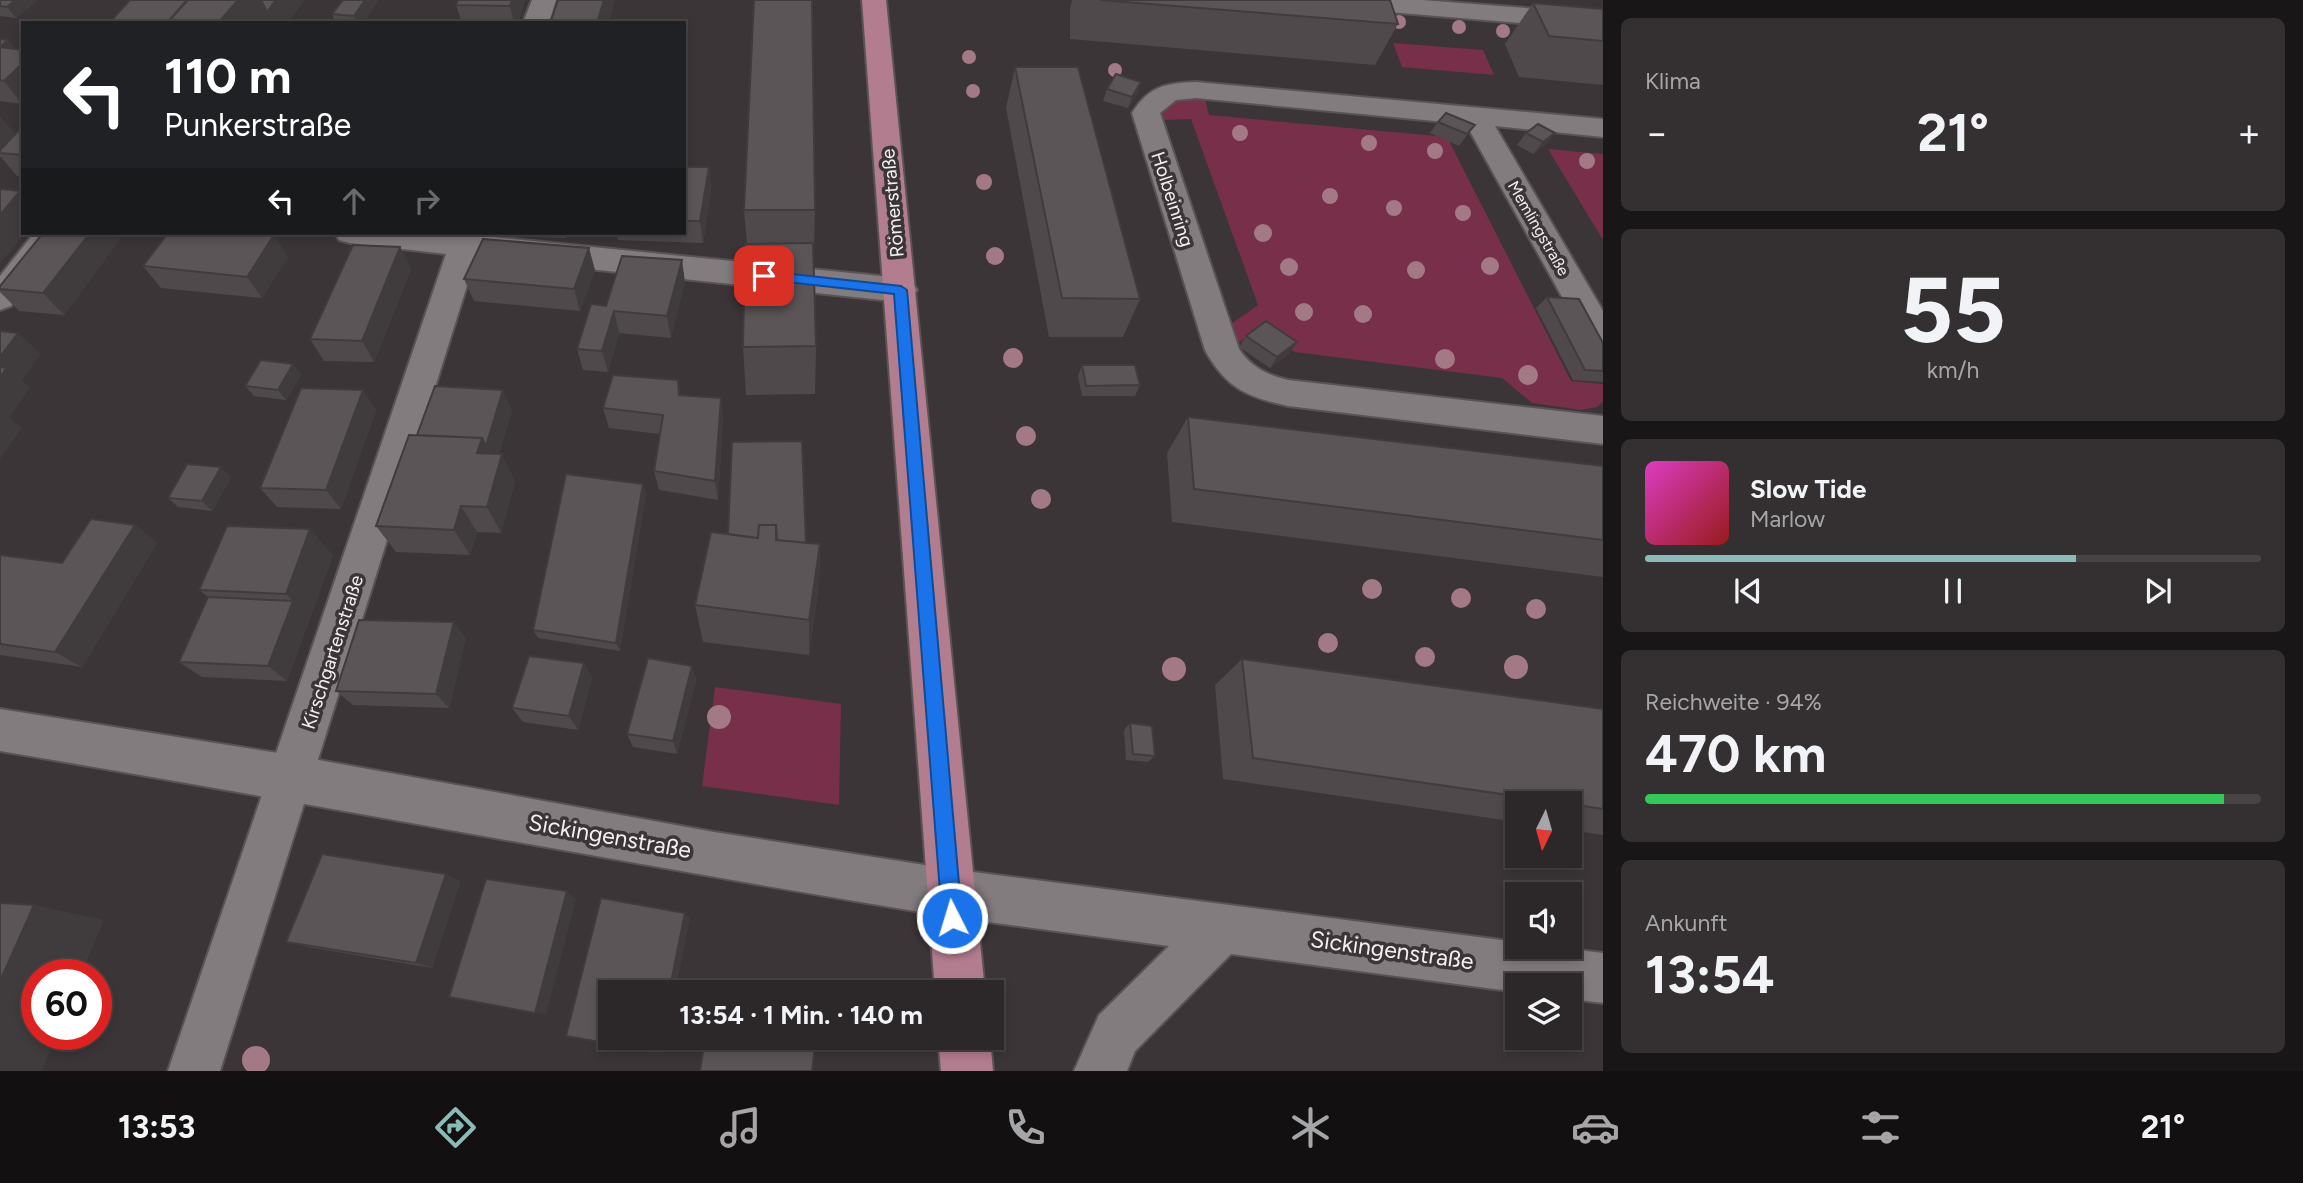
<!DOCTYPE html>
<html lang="de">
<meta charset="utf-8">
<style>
body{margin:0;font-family:Figtree,sans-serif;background:#343031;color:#f1f3f6;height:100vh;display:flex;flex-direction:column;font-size:26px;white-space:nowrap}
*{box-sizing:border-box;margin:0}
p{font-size:23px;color:#a6a6a8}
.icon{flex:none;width:38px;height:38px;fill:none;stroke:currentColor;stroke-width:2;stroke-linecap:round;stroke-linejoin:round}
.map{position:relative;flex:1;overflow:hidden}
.drawer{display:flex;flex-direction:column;gap:18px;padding:18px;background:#181617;width:700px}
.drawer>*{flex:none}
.guide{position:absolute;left:21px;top:21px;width:665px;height:214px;border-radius:0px;box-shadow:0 4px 10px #0003,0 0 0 2px #484446;background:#202124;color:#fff;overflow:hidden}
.needle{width:46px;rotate:185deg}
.buttons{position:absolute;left:1505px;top:791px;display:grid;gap:14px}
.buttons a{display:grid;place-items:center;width:77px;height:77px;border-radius:0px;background:#2c2829;box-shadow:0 4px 10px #0003,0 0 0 2px #484446;font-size:35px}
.speed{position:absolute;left:21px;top:959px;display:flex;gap:14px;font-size:35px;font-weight:700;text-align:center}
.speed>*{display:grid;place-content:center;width:91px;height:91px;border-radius:50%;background:#2c2829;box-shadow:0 4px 10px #0003,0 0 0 2px #484446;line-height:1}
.speed .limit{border:10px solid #d22;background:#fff;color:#111}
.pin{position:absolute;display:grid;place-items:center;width:60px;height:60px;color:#fff;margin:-30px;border-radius:14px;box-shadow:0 4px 10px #0006}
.me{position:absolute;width:77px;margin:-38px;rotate:355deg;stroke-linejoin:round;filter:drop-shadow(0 0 5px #0008)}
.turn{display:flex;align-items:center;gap:24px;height:147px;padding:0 28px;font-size:32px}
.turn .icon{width:91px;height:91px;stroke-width:2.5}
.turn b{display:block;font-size:49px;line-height:60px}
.lanes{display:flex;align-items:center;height:66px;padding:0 28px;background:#0003;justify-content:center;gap:35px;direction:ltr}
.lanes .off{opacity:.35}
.big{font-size:52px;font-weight:700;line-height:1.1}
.drawer .card{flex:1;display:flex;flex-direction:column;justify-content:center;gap:10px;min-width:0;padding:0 24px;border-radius:10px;background:#343031}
.drawer .dial{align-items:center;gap:0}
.dial b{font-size:91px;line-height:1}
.song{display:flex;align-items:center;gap:21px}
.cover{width:84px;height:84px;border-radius:10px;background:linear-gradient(135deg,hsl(310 70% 55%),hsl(0 70% 35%))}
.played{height:7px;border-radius:4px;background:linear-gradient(90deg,#8bbbb9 70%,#484446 70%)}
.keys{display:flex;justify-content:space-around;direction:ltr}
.heat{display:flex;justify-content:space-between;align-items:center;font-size:38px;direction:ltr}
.charge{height:10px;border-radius:5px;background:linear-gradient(90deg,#34c759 94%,#484446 0)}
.trip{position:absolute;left:598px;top:980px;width:406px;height:70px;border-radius:0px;background:#2c2829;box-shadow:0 4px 10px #0003,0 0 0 2px #484446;font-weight:700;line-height:70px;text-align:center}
.menu{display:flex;height:112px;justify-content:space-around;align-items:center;background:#121010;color:#a6a6a8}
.menu .icon{width:49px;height:49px}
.menu .on{color:#8bbbb9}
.menu b{font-size:32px;color:#f1f3f6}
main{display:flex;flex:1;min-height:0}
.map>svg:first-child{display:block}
.green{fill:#772f4a}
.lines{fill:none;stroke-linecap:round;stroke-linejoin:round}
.street-casing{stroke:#595355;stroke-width:4}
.secondary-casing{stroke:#595355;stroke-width:4}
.primary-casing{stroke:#595355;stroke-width:4}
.street{fill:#837c7e;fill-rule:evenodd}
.secondary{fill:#837c7e;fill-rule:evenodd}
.primary{fill:#b27d8f;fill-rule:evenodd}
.tree{fill:#a37986}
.wall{fill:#4f494b}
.shaded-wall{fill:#403c3d}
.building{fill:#5c5557;stroke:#403c3d;stroke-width:2}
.route{fill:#1a73e8;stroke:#114b97;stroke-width:2}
.labels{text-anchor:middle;stroke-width:7;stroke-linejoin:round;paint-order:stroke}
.far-street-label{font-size:16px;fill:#f4f0f1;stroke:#3b3537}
.street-label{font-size:19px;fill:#f4f0f1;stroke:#3b3537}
.near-street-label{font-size:23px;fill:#f4f0f1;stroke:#3b3537}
</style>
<main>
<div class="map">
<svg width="1603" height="1071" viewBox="0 0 1603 1071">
<rect width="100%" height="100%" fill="#3b3537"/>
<path class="green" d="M1393,43L1483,50L1494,75L1402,67Z
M1185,98L1205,99L1209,115L1447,137L1571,381L1603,384V402L1597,407L1581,410L1532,403L1502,378L1295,352L1258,329L1238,343L1231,324L1258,305L1191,119L1163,120L1160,111L1168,102Z
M1548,149L1603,154V240Z
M715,687L841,704L839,805L702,786Z"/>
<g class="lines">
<g class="street-casing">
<path id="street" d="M532,0H556L549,23H523Z
M1317,0H1422L1603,14V30L1329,7L1320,5Z
M1196,82L1603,119V137L1495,126L1603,311V352L1591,349L1466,124L1196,98L1176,100L1160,113L1239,349C1251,367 1267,375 1288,380L1603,416V444L1288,406C1247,397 1226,388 1205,350L1132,113C1149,86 1166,83 1196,82Z
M34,233H66L11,306L0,310V276Z
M335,233H483L482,236L901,278L912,282L917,290L912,298L901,302L476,257L220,1071H168L446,254L350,243L339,240Z
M950,869L1517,942V947H1554L1603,953V1003L1570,999V985H1517V992L1231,954L1135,1051L1127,1071H1074L1099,1015L1169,946L950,917L933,910L926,893L933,876Z"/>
</g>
<g class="secondary-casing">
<path id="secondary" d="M0,709L291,755L714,832L950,869L967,876L974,893L967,910L950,917C633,865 317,804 0,751Z"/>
</g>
<g class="primary-casing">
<path id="primary" d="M862,0H886L985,992H935Z
M938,1038H990L993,1071H941Z"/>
</g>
<use href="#street" class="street"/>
<use href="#secondary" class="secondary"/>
<use href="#primary" class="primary"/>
</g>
<g class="tree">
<circle cx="1399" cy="22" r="7"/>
<circle cx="1459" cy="27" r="7"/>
<circle cx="1503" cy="31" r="7"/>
<circle cx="969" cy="57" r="7"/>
<circle cx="1115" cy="70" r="7"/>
<circle cx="973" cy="91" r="7"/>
<circle cx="1240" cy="133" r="8"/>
<circle cx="1369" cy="143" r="8"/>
<circle cx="1435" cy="151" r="8"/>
<circle cx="1587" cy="161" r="8"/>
<circle cx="984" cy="182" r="8"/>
<circle cx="1330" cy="196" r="8"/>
<circle cx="1394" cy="208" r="8"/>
<circle cx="1463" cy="213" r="8"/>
<circle cx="1263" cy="233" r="9"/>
<circle cx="995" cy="256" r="9"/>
<circle cx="1490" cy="266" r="9"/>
<circle cx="1289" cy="267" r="9"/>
<circle cx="1416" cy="270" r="9"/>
<circle cx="1304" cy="312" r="9"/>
<circle cx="1363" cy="314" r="9"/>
<circle cx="1013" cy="358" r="10"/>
<circle cx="1445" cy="359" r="10"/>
<circle cx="1528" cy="375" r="10"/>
<circle cx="1026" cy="436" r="10"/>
<circle cx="1041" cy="499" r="10"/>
<circle cx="1372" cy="589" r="10"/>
<circle cx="1461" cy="598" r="10"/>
<circle cx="1536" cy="609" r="10"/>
<circle cx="1328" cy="643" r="10"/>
<circle cx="1425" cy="657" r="10"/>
<circle cx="1516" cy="667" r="12"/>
<circle cx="1174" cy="669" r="12"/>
<circle cx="719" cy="717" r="12"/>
<circle cx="256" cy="1060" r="14"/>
</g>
<path class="wall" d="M0,0H38L16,18L0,16Z
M343,0H379L363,23H335L332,14Z
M525,0L518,23H462L456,5Z
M1072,0H1390L1398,24L1375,65L1070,39V9Z
M1533,3L1603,9V85L1519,77L1505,44Z
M0,39L8,40L15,49L22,104L0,101Z
M1015,67L1140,299L1123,337H1049L1006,108Z
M1141,82L1137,94L1128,108L1103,101L1107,89Z
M0,117L15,134L23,126V176H17L1,157L0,158Z
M1438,122L1475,125L1459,146L1430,133Z
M1526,133H1555L1546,144L1533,154L1517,145Z
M684,167H709L711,190L703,243L618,240L616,233H684Z
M744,210H815L814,250H813L816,346L815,394L746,395L743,347L747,244Z
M43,233H115L120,239L64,315L19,311L0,292V286Z
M505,233H567L566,238L509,236Z
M288,257L262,298L161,288L143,266Z
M411,269L374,362L324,361L310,339Z
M595,270L580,311L474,301L464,279Z
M685,282L671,338L619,333L608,372L583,370L577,349L606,306Z
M1547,297L1603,343V382L1573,380L1536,308Z
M1246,336L1290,353L1270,368L1239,347Z
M293,364L301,375L286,400L254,396L245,386Z
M1082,365L1140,385L1135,396H1082L1078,376Z
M363,390L376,410L341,509L277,507L260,488Z
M680,395L721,398L723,418L718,500L659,490L654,471L660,434L609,428L603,408Z
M512,410L499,454L515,481L501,533L477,532L470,555L396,552L376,526L417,435Z
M1188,417L1603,466V577L1172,522L1167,453Z
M231,477L212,511L178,507L168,498Z
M646,493L620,651L538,638L533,630Z
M135,525L157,543L82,667L0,655V555L62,563Z
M806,543L820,544L819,584L809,655L703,642L695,605Z
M333,555L287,681L202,677L179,662L208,597L199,590Z
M466,638L449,708L353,705L336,691Z
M1242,659L1603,709V835L1570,830V803H1517V822L1223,779L1215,685Z
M584,663L592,678L578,730L523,722L512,708Z
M692,666L696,680L677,754L633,747L627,734Z
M1130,723L1155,756L1148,762L1126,760L1124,730Z
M446,874L460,882L432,968L308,947L286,942Z"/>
<path class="shaded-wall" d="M15,0H38L16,18L7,7Z
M238,0H305L288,23H218Z
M365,0H379L363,23H357L354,16Z
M512,0H525L518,23H514L510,6Z
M604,0H615L609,23H597Z
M8,40L23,60L22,104L4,81L0,47Z
M1141,82L1137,94L1128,108L1132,97Z
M0,117L19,139L0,153Z
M1555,133L1546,144L1533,154L1543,142Z
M709,167L711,190L703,243L700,221Z
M20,191L23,195V233H25L20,240L0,219V215Z
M0,219L20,240L0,263Z
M90,233H115L120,239L64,315L43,293Z
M274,235L288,257L262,298L247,277Z
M400,247L411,269L374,362L362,341Z
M589,248L595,270L580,311L574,289Z
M682,260L685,282L671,338L667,316Z
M614,311L619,333L608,372L602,351Z
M18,333L41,354L22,380L30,388L9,418L22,428L0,459V357Z
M1297,342L1290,353L1270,368L1277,357Z
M293,364L301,375L286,400L278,390Z
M363,390L376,410L341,509L326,490Z
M503,390L512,410L496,466L486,446Z
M721,398L723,418L718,500L715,481Z
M482,438L496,466L477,453Z
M502,454L515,481L501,533L487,507Z
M221,467L231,477L212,511L202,501Z
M643,484L646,493L620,651L616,643Z
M461,506L477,532L470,555L454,530Z
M135,525L157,543L82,667L55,652Z
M310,529L333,555L287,681L268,666L293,601L286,594Z
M820,544L819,584L809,655V620Z
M454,622L466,638L449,708L436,694Z
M584,663L592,678L578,730L569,716Z
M692,666L696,680L677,754L673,741Z
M446,874L460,882L432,968L416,963Z
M567,891L576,899L546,1015L535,1013Z
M34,905L104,920L81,975H37V1034H57L42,1071H0V981Z
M685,913L690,919L675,992H669Z
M659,1038H666L663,1053L656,1052Z"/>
<path class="building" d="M0,0H15L7,7L0,6Z
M130,0H187L167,23L110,22Z
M188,0H238L218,23H167Z
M261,0H276L267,12Z
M343,0H365L354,16L332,14Z
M458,0H512L510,6L456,5Z
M558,0H604L597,23H550Z
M754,0H812L815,210H744Z
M1100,0H1390L1398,24Z
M1533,3L1603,9V41L1549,36Z
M0,39L8,40L0,47Z
M0,47L23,50V63L4,81L0,80Z
M1015,67H1078L1140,299L1062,298Z
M1116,74L1141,82L1132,97L1107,89Z
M1446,113L1475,125L1467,134L1438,122Z
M1538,124L1555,133L1543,142L1526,133Z
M23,126V155L0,153V150Z
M684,167H709L700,221H684Z
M0,189L20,191L0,215Z
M43,233H90L43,293L0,289V286Z
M168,233H257L274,235L247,277L143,266Z
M483,239L589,248L574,289L464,279Z
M813,243L816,346L743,347L745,244Z
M353,245L400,247L362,341L310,339Z
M622,256L682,260L667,316L614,311L602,351L577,349L591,304L606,306Z
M1547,297L1579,299L1603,343V371L1585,370Z
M1266,321L1297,342L1277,357L1246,336Z
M0,331L18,333L0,357Z
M261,360L293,364L278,390L245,386Z
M1082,365H1135L1140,385L1086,386Z
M0,367L7,368L0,377Z
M613,375L678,380L679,395L721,398L715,481L654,471L663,415L603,408Z
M435,386L503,390L486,446L482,438L417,435Z
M301,388L363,390L326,490L260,488Z
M1188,417L1603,466V540L1194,489Z
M409,435L482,438L477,453L502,454L487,507L461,506L454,530L376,526Z
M802,441L806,543L777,540L776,525H759L758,538L728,534L732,442Z
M187,464L221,467L202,501L168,498Z
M566,474L643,484L616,643L533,630Z
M91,519L135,525L55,652L0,644V555L62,563Z
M759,525H776V540L820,544L809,620L695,605L711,532L758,538Z
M227,526L310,529L286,594L199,590Z
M208,597L293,601L268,666L179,662Z
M359,620L454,622L436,694L336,691Z
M529,656L584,663L569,716L512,708Z
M648,658L692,666L673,741L627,734Z
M1242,659L1603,709V809L1570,804V803H1563L1253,758Z
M1130,723L1152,726L1155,756L1133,754Z
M322,854L446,874L416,963L286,942Z
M486,879L567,891L535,1013L449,997Z
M601,898L685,913L669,992H611V1038H659L656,1052L566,1036Z
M0,903L34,905L0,981Z
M705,1038H816L812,1071H700Z"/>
<path class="route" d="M764,271L901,286L907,290L962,918L959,925L952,928L945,925L942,918L894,294L760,279V272Z"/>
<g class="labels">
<g class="far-street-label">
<text transform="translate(1539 228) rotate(60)" y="6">Memlingstraße</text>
</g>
<g class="street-label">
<text transform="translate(1173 199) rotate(72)" y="7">Holbeinring</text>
<text transform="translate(892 203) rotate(-95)" y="7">Römerstraße</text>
<text transform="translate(332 652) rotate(-72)" y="7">Kirschgartenstraße</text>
</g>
<g class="near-street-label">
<text transform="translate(610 836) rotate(10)" y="8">Sickingenstraße</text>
<text transform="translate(1392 950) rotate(8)" y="8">Sickingenstraße</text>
</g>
</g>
</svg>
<div class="buttons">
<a><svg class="needle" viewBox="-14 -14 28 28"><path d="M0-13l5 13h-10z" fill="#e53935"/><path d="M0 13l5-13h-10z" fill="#a6a6a8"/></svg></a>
<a><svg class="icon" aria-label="sound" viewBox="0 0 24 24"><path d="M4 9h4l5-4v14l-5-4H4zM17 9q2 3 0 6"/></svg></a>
<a><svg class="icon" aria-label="layers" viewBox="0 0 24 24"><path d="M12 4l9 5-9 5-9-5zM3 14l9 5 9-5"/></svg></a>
</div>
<div class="speed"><div class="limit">60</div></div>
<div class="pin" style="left:764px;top:276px;background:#d93025"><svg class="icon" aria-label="arrive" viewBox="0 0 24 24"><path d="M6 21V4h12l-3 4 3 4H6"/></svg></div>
<svg class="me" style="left:952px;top:918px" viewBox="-20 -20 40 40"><circle r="17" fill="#1a73e8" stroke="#fff" stroke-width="3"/><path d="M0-11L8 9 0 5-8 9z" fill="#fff"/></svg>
<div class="trip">13:54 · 1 Min. · 140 m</div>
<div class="guide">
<div class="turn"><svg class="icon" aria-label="left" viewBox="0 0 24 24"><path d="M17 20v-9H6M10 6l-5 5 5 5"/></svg><div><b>110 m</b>Punkerstraße</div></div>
<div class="lanes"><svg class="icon" aria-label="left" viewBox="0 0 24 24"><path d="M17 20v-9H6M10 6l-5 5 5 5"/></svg><svg class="icon off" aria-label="ahead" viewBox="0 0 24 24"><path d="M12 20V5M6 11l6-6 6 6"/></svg><svg class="icon off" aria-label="right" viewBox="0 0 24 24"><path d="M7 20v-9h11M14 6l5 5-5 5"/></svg></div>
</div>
</div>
<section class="drawer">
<div class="card"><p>Klima</p>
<div class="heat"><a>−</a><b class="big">21°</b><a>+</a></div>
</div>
<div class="card dial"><b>55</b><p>km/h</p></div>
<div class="card">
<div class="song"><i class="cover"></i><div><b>Slow Tide</b><p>Marlow</p></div></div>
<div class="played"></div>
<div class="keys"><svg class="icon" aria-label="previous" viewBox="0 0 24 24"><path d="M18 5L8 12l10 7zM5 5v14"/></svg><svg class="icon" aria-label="pause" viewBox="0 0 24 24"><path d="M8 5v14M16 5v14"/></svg><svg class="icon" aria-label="next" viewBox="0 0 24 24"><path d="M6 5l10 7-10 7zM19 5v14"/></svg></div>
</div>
<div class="card"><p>Reichweite · 94%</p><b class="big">470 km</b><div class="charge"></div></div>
<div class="card"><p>Ankunft</p><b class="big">13:54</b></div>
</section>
</main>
<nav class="menu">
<b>13:53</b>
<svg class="icon on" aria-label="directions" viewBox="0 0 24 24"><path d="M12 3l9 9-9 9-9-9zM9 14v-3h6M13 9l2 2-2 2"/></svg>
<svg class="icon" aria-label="music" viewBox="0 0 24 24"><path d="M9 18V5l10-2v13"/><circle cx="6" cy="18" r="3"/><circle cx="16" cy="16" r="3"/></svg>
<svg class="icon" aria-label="phone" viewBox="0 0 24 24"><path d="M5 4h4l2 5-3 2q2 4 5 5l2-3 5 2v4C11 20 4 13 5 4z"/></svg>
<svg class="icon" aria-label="climate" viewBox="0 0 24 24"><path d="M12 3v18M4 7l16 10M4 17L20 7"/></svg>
<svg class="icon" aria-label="car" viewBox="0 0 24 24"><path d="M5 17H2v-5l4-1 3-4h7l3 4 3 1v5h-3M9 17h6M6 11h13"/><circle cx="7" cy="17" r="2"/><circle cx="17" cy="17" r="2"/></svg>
<svg class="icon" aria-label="filters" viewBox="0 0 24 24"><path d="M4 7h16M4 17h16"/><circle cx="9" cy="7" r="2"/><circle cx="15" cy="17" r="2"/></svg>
<b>21°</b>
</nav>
